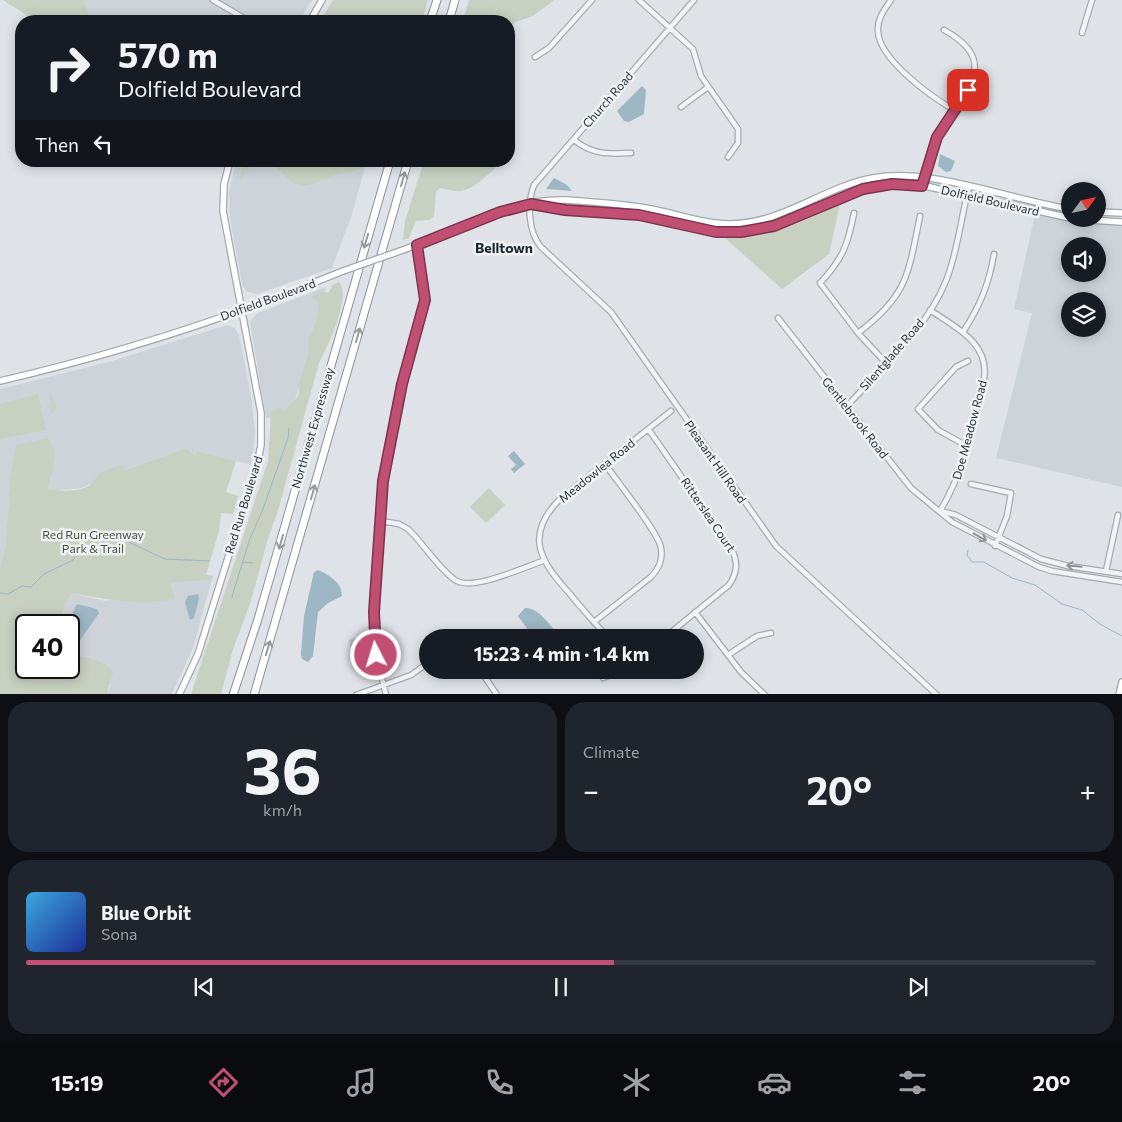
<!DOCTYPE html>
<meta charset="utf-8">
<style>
body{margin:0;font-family:Commissioner,sans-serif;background:#20242c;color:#f1f3f6;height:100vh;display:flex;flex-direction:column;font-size:19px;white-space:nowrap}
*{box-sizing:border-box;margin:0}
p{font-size:16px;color:#9ea1a6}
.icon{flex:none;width:28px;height:28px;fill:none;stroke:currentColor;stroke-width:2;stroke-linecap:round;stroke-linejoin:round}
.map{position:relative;height:694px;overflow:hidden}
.drawer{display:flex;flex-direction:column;gap:8px;padding:8px;background:#0d0f14;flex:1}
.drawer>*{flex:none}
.banner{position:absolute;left:15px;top:15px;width:500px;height:152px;border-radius:20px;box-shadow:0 2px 12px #0003;background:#171b24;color:#f1f3f6;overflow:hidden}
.needle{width:32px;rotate:57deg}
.fabs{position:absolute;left:1061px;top:182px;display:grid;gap:10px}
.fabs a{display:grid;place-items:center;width:45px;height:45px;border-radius:50%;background:#171b24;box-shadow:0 2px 12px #0003;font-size:25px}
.speed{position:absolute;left:15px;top:614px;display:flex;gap:10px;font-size:25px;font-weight:700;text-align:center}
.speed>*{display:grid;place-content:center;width:65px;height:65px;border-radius:50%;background:#171b24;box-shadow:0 2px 12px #0003;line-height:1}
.speed .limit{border:2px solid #111;border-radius:8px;background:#fff;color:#111}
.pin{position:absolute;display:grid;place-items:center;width:42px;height:42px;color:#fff;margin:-21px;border-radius:10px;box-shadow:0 2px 8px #0006}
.me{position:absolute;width:55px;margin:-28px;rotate:355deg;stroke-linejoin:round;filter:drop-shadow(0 0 4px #0008)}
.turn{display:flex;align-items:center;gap:18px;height:105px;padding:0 20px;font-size:22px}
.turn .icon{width:65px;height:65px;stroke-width:2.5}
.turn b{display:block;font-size:35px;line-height:42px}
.then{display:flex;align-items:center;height:48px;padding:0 20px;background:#0003;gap:10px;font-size:19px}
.big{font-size:38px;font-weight:700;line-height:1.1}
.drawer .card{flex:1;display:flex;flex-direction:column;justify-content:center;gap:8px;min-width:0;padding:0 18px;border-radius:20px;background:#20242c}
.drawer .dial{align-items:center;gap:0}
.dial b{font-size:65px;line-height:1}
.song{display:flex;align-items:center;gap:15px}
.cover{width:60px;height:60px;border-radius:8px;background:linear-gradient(135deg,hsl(200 70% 55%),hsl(230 70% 35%))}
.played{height:5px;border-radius:2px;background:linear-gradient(90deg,#c14f74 55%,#363941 55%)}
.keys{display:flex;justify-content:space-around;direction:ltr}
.heat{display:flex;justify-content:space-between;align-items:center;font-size:28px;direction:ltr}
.drawer .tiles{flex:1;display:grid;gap:8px;grid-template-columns:1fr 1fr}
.card:last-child{grid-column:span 2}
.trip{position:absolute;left:419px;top:629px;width:285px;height:50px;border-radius:25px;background:#171b24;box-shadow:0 2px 12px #0003;font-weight:700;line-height:50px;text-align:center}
.menu{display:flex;height:80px;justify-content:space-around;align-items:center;background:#090b0e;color:#9ea1a6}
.menu .icon{width:35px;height:35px}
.menu .selected{color:#c14f74}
.menu b{font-size:22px;color:#f1f3f6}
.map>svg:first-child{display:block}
.built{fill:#cdd3d8;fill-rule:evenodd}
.green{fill:#c7d0c1}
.water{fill:#9db7c4}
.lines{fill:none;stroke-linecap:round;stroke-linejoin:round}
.stream{stroke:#9db7c4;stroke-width:1}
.minor-casing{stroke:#a5abb0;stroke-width:7}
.major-casing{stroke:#9faab1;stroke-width:8}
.highway-casing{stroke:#88939c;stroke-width:9}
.minor{stroke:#f1f3f6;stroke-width:4.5}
.major{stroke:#fff;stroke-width:5.5}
.highway{stroke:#fff;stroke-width:7}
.major-bridge-casing{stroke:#9faab1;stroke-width:8;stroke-linecap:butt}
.major-bridge{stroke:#fff;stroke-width:5.5}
.oneway{stroke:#949a9e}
.oneway2{stroke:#8d9499}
.route-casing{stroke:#7d334b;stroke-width:12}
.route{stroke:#c14f74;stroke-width:9}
.labels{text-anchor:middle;stroke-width:5;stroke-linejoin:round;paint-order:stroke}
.street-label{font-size:12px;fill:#29343c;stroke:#eef2f5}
.park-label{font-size:12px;fill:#435738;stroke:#eef2f5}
.neighbourhood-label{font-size:14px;font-weight:bold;fill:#1c252d;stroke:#eef2f5}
</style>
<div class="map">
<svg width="1122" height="695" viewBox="0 0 1122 695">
<rect width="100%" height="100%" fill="#dfe3e7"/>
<path class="built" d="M84,0H312L299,21H91Z
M236,161H331L365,167L352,214L332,268L257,294L246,291L242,284L230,218L229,192Z
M1035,214L1082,222L1122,225V487L996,458L1032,313L1014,309ZM1070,246H1098V274H1070ZM1070,301H1098V329H1070Z
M326,287L314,340L290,416L266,418L250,321L258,313Z
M227,325L235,328L239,335L252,401L255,435L251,465L197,451L195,455L186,448L124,470L98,475L91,484L82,488L56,491L48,489L55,459L10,479L6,543L0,569V389L112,361Z
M195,579H212L193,648L172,694H107L111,685L74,655H69V625H57L71,593L105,601L169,583Z"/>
<path class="green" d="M3,0H84L91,21H36Z
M333,0H428L422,21H320Z
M469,0H554L533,16L515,22L509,29V21H463Z
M244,161H253L241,182L240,177Z
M270,161H368C364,164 360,169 356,171C350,173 342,172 337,174C299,190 301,192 270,161Z
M424,161H497V166C488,175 473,190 460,191C454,191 446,189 440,188L436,192L434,217L429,220L416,221L409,238L403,240L405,221Z
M840,203L829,254L782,289L725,238C770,236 800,224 840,203Z
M339,282C352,297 327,347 319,363L277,514L269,535L250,604L233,649L221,694H191L268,461L271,412L281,407L283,412L286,411C288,404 292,404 296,399C301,394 298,386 300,380C303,365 311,355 308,339C315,328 319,315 319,302L311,297L322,291L328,293L333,285Z
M38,394L46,430L0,439V404Z
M52,395L56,404L55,412L52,413L48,407L51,404L49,397Z
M48,438C60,454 52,471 48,489C60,492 80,492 90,485C93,482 95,478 98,475C104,469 114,467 123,465L125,470L186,448L195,455L197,451L236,461L226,492L238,496L233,514L221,513L219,531L206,575L213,576L212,579L170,583L175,599C136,605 110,600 71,593L57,625H26V668H69V655C85,657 102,659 113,672L107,694H0V569L6,543L10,479L16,445Z
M489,488L505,505L486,523L470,507Z
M368,634L374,670L363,675L351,650L349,640Z"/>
<path class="water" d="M642,86L646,90L644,114L629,122L624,121L617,111Z
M940,154L955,161L951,171L946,172L938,166Z
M554,178L567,185L572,191L546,189Z
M514,451L525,464L514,473L511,469L516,465L508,456Z
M318,570C329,575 342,582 342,596L328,603L318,612L313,656L308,662L302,659L301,654L304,616L314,572Z
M198,594L199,599L194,618L190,620L185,602L188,596Z
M77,604L97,609L99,613L76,646L69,650V625H67Z
M525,608C540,607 551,629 562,637H533L518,616Z"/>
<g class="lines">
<path class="stream" d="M968,550L967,555L972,562H984L1012,578L1035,585L1062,604L1082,610L1100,624L1122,636
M243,562L252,563
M0,593L8,594L22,586L31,587L44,574L73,560L77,553L91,550L116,536L165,559L209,561
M232,597L249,541L263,509L288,438L289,428"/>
<g class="minor-casing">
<path id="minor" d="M213,0L249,21
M639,0L693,49L701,76L738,129V143L728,157
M694,0L534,185C527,203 528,232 541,247L611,312L776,546L937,695
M891,0C884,10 877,19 878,31C879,60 932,97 954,110
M1082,33L1092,0
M535,57L549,48L592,0
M681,107L708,87
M574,140C593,155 608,154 631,153
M921,185C926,167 931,148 940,130C961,91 1004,63 944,30
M854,213C848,245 842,260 820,283L858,333L886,363
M930,310C955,327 990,343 984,379C973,424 965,470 940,511
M778,318L911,488L952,522L1039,567L1052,571L1122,582
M963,332C980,306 989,284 994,254
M858,333C908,295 908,275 920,216
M846,407C881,369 926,330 946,281C958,251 961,217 969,187
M649,430L731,548C738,561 738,572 729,585L664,638
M967,446L938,430L918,409L956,367L968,361
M971,484L1011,493L1007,516L995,546
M941,511L956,515L1041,559L1068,566L1122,574
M381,521L399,524L408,529C424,544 437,567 455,580C472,592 524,567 543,561
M1106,571L1118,515
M695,612L741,672L765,695
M594,622L651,577C659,568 663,560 661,548C659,533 616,480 605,464
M466,638L472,633
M608,638C595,623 582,609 570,594C541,562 523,536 560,499L671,411
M728,655L757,636L771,633
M480,670L497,695
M603,678L622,670
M356,695L411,675L428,663
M386,695L376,655L374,612L386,460L402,384L423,313L425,300L417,245"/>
</g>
<g class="major-casing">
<path id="major" d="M310,21L322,0
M533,205C567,214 604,210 639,215C680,222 717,239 759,230C821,216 850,179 921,185L1070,218
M1098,212L1122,213
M1073,219L1122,222
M400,251C453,233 508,198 565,200C595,202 626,204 656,210C680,215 705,224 730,224C782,224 823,187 873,178C931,167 1010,200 1070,209
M0,381C117,354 232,317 343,271
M179,695L198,654L257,465L261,445V413L223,211L224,184L230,161
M1119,695L1122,682"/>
</g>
<g class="highway-casing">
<path id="highway" d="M430,21L437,0
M449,21L455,0
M233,695L258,619L390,161
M254,695L408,161"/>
</g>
<use href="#minor" class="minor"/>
<use href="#major" class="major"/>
<use href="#highway" class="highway"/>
<g class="major-bridge-casing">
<path id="major-bridge" d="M343,271L400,251"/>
</g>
<use href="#major-bridge" class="major-bridge"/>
</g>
<defs><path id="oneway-shaft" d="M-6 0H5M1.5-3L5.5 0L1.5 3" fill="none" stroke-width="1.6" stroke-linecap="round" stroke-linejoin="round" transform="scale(1.25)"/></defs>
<g class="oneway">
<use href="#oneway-shaft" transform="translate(403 179) rotate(-74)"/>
<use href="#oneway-shaft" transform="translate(366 241) rotate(107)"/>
<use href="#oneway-shaft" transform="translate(358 335) rotate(-74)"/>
<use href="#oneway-shaft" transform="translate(313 492) rotate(-74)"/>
<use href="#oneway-shaft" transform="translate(281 542) rotate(106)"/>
<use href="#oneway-shaft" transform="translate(268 648) rotate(-73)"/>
</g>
<g class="oneway2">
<use href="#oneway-shaft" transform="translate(980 537) rotate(29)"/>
<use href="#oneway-shaft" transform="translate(1074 566) rotate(-174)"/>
</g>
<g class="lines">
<g class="route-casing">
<path id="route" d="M376,655L374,612L383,481L402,384L425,300L417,245L500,212L531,204L565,210L639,215L716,232H741L774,226L863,189L892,184L922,186L937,137L968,90"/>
</g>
<use href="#route" class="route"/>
</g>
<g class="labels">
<g class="street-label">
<text transform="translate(608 100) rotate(-49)" y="4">Church Road</text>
<text transform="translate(990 201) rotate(13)" y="4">Dolfield Boulevard</text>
<text transform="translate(268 300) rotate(-20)" y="4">Dolfield Boulevard</text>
<text transform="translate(892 355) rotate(-49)" y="4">Silentglade Road</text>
<text transform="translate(855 418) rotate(52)" y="4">Gentlebrook Road</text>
<text transform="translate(313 428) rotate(-74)" y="4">Northwest Expressway</text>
<text transform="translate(970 430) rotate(-75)" y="4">Doe Meadow Road</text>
<text transform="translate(715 462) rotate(55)" y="4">Pleasant Hill Road</text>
<text transform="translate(597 471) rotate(-39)" y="4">Meadowlea Road</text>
<text transform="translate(244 505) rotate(-73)" y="4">Red Run Boulevard</text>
<text transform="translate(708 515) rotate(56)" y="4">Ritterslea Court</text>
</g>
<g class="park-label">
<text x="93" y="539">Red Run Greenway<tspan x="93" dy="14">Park &amp; Trail</tspan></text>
</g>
<g class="neighbourhood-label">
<text x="504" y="253">Belltown</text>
</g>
</g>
</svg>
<div class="fabs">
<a><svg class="needle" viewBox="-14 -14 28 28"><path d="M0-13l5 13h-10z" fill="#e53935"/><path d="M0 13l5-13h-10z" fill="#9ea1a6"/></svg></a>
<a><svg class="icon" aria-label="sound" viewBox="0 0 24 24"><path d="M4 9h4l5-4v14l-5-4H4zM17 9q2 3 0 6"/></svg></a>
<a><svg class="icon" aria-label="layers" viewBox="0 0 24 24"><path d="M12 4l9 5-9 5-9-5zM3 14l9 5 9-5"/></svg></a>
</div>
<div class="speed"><div class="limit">40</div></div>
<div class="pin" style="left:968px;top:90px;background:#d93025"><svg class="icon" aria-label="arrive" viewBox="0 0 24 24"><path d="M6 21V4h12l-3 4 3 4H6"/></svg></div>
<svg class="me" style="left:376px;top:655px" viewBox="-20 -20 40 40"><circle r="17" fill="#c14f74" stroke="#fff" stroke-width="3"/><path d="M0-11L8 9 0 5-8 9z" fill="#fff"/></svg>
<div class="trip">15:23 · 4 min · 1.4 km</div>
<div class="banner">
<div class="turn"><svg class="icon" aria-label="right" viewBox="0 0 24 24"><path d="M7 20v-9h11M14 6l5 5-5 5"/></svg><div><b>570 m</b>Dolfield Boulevard</div></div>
<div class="then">Then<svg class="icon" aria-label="left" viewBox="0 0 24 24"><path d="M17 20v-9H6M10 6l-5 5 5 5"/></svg></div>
</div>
</div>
<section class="drawer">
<div class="tiles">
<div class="card dial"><b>36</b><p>km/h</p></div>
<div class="card"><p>Climate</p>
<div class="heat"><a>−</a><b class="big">20°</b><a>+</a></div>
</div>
<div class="card">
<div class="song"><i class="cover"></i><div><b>Blue Orbit</b><p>Sona</p></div></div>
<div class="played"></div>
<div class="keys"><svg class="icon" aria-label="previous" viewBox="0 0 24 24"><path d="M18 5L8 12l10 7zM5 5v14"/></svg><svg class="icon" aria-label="pause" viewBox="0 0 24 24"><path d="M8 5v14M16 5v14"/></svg><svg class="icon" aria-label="next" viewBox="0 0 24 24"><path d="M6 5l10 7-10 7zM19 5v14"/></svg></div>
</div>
</div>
</section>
<nav class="menu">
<b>15:19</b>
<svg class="icon selected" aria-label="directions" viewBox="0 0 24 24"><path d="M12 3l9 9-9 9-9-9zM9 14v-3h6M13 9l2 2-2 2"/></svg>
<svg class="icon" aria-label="music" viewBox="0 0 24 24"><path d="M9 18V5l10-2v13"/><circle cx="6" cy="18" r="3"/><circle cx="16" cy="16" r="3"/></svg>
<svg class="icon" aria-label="phone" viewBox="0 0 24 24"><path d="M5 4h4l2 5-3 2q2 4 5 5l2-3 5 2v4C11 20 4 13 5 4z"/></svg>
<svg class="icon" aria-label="climate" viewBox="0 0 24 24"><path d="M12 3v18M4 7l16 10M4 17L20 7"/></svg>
<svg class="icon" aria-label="car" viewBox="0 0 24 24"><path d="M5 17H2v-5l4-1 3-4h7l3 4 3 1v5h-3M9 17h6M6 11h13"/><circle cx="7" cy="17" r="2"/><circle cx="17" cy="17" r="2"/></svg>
<svg class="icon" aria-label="filters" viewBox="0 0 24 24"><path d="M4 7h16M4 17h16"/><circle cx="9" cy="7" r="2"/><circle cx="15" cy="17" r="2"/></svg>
<b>20°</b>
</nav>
